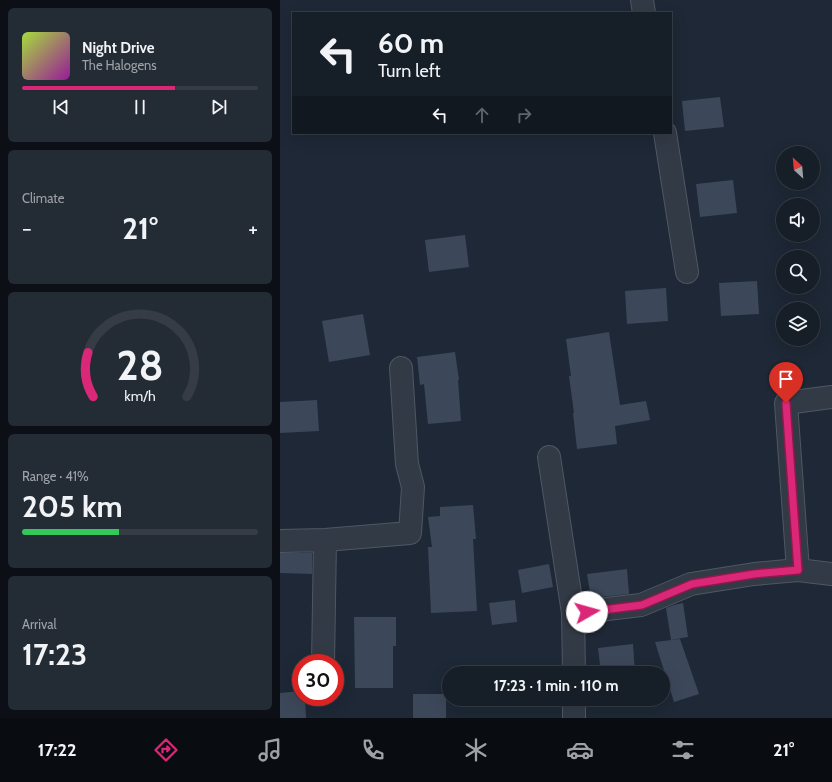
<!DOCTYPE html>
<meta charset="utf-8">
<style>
body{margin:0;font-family:Cabin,sans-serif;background:#232b34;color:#f1f3f6;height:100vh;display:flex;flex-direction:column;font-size:15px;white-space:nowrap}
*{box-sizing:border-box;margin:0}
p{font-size:13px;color:#9ea2a8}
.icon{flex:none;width:22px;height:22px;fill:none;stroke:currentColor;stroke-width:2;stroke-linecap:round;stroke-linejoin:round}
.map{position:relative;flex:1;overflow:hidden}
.details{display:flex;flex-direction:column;gap:8px;padding:8px;background:#0c1016;width:280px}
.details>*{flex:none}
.guide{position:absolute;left:12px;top:12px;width:380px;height:122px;border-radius:0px;box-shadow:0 4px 16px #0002,0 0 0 1px #353c45;background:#161e28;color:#f1f3f6;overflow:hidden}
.needle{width:26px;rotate:334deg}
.fabs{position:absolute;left:496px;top:146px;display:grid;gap:8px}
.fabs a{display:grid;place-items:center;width:44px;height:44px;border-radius:50%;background:#161e28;box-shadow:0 4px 16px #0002,0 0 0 1px #353c45;font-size:20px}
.speed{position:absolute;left:12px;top:654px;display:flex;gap:8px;font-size:20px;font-weight:700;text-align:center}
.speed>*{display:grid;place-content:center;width:52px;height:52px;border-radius:50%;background:#161e28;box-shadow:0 4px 16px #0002,0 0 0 1px #353c45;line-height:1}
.speed .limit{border:6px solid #d22;background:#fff;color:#111}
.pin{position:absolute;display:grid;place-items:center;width:34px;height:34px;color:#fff;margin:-41px -17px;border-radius:50% 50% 50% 0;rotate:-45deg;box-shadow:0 0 4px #0007}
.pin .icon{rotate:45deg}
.me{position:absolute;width:44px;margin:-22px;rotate:83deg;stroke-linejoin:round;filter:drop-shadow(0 0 3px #0008)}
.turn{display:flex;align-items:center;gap:14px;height:84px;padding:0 20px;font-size:18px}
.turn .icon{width:52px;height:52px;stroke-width:2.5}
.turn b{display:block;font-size:28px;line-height:34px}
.lanes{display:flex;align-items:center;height:38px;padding:0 20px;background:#0003;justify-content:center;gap:20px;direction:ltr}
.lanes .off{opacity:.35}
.big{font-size:30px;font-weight:800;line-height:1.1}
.details .widget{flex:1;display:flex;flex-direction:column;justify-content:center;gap:6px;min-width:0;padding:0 14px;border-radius:6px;background:#232b34}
.details .dial{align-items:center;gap:0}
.dial svg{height:104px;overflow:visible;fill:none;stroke:#353c45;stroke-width:7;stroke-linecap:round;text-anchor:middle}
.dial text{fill:#f1f3f6;stroke:none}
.song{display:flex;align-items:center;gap:12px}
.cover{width:48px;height:48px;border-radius:6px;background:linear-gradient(135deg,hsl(80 70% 55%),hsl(300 70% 35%))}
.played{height:4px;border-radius:2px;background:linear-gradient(90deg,#db2777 65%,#353c45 65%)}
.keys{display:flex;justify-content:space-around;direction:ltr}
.heat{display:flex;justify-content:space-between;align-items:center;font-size:22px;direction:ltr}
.charge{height:6px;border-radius:3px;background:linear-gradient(90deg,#34c759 41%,#353c45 0)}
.trip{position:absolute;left:162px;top:666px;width:228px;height:40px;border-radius:20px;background:#161e28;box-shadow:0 4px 16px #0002,0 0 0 1px #353c45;font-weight:800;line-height:40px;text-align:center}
.dock{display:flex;height:64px;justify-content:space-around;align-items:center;background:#090c10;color:#9ea2a8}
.dock .icon{width:28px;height:28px}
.dock .active{color:#db2777}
.dock b{font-size:18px;color:#f1f3f6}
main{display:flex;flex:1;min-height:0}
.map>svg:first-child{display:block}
.building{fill:#3c4859}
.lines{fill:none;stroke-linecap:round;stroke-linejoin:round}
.minor-casing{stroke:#4f5765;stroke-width:24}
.minor{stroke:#323a46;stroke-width:22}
.route-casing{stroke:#8e194d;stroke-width:10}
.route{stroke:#db2777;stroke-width:7}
</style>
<main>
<section class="details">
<div class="widget">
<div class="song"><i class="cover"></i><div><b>Night Drive</b><p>The Halogens</p></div></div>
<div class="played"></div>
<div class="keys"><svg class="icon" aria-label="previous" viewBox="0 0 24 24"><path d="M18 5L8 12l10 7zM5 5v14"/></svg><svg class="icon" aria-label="pause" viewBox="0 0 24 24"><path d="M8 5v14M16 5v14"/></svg><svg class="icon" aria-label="next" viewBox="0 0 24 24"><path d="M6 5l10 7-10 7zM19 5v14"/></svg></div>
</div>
<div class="widget"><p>Climate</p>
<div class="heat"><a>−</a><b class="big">21°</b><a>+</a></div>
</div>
<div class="widget dial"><svg viewBox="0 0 100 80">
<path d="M14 69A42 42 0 1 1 86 69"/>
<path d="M14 69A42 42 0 0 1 10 35" stroke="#db2777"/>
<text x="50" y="56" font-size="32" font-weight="700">28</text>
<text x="50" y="72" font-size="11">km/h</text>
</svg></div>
<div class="widget"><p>Range · 41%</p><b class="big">205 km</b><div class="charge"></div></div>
<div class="widget"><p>Arrival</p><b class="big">17:23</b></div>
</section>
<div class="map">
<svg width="552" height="718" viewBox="0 0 552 718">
<rect width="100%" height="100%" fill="#1e2836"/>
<path class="building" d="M440,97L444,127L405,131L402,101Z
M453,180L457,213L420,217L416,184Z
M185,235L189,267L149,272L145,240Z
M477,281L479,314L441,316L439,283Z
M386,288L388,321L347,324L345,291Z
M83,314L90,355L49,362L42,321Z
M329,332L340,405L366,401L370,420L335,426L337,444L297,449L293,413H294L289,376H291L286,339Z
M175,352L179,380H178L181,421L148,424L144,384L140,385L137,357Z
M37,400L39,431L0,433V402Z
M193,505L196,539H193L197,611L151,613L148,547H152L148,517L160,516V507Z
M0,553H32V574L0,573Z
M269,564L273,587L242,593L238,570Z
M347,569L349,594L311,598L307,574Z
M235,600L237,622L212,625L209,603Z
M403,603L408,637L391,640L386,608L394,605Z
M74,617H116V646H113V688H75Z
M400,639L419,694L394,702L375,642Z
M353,644L355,673H321L318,648Z
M21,691V697H25L26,718H0V693Z
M133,694H166V718H133Z"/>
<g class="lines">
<g class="minor-casing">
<path id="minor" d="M362,0L364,13
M385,133L407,272
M269,457L293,613
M0,541L45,540L130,533L133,487L127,464L121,368
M518,570L506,403L552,397
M43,663L45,540
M294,673L293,613L361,605L411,584L474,574L518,570L552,574
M294,699V718"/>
</g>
<use href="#minor" class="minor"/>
</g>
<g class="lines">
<g class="route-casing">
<path id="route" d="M307,612L362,605L412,584L474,574L518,570L506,403"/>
</g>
<use href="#route" class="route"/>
</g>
</svg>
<div class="fabs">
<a><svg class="needle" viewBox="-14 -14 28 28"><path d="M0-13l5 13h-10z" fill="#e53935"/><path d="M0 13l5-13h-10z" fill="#9ea2a8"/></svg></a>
<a><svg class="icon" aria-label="sound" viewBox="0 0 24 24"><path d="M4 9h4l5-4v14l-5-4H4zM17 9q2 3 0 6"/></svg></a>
<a><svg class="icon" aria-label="search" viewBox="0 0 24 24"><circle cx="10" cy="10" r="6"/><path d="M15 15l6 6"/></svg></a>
<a><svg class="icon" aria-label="layers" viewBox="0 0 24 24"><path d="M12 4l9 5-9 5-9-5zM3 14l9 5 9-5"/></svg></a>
</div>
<div class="speed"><div class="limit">30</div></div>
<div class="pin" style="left:506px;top:403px;background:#d93025"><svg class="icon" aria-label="arrive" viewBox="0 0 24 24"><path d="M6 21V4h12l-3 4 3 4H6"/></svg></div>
<svg class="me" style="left:307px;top:612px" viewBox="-20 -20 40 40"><circle r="19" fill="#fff"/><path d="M0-13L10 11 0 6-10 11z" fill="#db2777"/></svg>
<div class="trip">17:23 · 1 min · 110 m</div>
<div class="guide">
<div class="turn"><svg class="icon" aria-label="left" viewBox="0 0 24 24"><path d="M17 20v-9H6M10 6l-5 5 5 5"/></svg><div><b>60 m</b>Turn left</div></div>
<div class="lanes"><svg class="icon" aria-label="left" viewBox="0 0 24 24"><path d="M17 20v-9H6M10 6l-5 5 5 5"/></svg><svg class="icon off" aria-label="ahead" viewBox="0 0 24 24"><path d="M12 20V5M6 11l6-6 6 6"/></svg><svg class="icon off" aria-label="right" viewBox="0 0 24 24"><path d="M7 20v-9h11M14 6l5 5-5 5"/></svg></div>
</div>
</div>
</main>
<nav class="dock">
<b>17:22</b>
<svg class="icon active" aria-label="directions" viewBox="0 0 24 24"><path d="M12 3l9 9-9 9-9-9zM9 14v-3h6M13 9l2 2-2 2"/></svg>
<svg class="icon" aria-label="music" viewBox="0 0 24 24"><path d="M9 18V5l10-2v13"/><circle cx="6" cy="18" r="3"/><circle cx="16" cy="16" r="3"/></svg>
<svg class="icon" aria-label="phone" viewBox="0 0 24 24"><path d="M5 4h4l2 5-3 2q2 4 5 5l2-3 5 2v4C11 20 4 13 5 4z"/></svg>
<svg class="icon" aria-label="climate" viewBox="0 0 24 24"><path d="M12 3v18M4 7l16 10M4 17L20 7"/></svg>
<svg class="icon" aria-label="car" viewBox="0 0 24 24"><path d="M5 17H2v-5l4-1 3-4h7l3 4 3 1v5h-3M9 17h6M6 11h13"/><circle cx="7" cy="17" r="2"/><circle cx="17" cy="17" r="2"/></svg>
<svg class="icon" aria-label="filters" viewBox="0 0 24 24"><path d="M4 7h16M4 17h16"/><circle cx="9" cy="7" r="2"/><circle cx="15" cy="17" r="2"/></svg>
<b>21°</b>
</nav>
